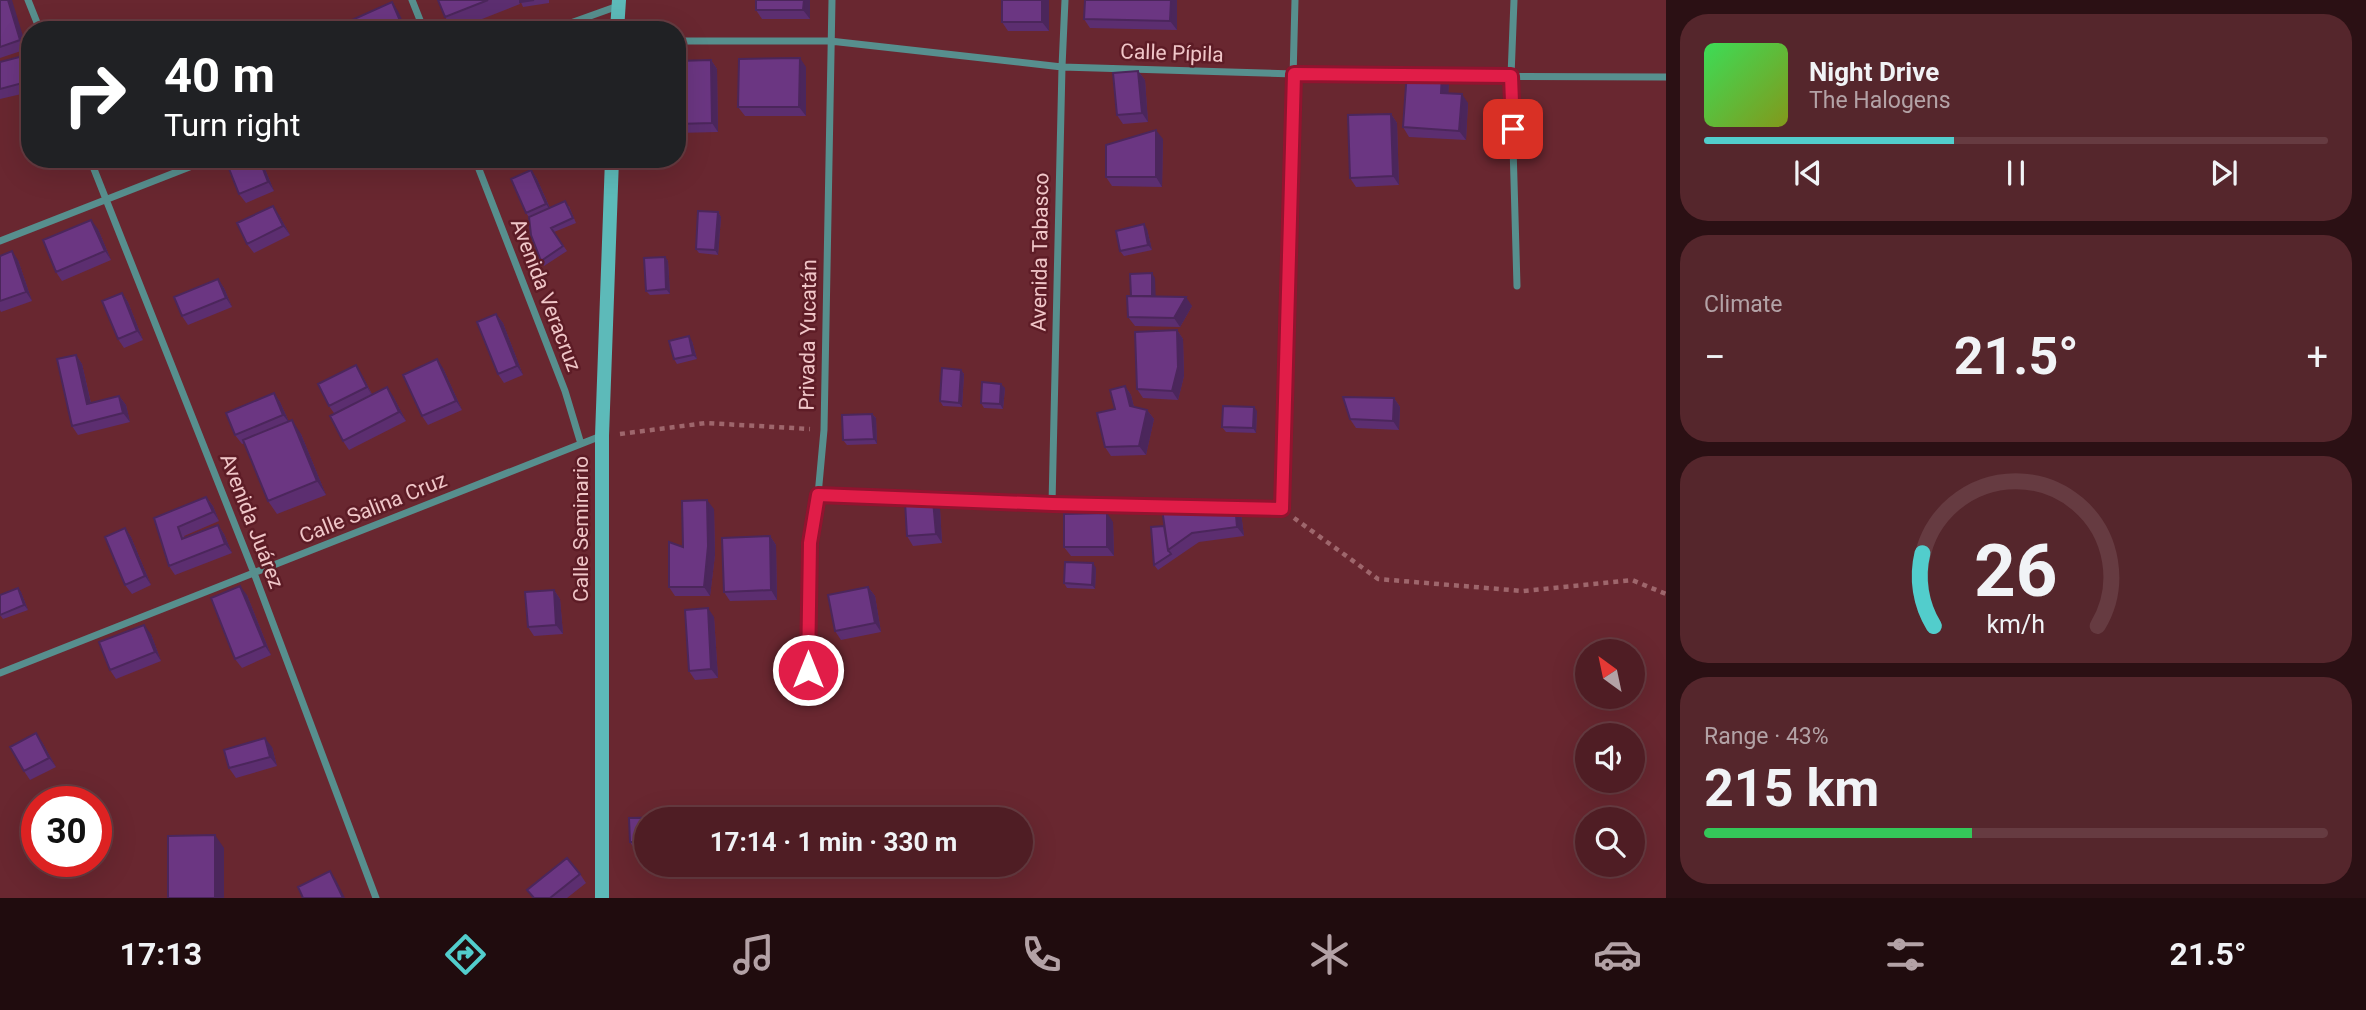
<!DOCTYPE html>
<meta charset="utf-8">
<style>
body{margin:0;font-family:Roboto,sans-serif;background:#55262c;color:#f1f3f6;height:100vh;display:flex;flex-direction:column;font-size:26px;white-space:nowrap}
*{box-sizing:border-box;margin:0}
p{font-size:23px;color:#b3a2a6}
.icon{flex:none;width:38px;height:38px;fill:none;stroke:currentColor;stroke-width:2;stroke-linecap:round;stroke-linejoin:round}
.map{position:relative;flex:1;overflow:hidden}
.drawer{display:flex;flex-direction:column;gap:14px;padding:14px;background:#2b1014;width:700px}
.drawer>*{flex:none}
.top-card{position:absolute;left:21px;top:21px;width:665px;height:147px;border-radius:28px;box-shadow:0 7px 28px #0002,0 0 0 2px #663b41;background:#202124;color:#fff;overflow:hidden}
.needle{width:46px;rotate:327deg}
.tools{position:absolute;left:1575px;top:639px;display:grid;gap:14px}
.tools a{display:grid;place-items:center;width:70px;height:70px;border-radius:50%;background:#4f1d24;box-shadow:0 7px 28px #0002,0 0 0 2px #663b41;font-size:35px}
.speed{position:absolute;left:21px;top:786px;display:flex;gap:14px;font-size:35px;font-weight:700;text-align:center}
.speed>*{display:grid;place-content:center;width:91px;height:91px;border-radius:50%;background:#4f1d24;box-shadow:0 7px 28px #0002,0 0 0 2px #663b41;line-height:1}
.speed .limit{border:10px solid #d22;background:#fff;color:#111}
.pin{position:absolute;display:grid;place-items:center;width:60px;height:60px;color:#fff;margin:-30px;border-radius:14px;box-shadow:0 4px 10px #0006}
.me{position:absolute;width:77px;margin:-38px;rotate:0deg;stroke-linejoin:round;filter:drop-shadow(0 0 5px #0008)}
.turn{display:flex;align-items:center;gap:24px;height:147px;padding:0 28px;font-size:32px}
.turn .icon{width:91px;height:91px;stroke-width:2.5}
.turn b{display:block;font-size:49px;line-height:60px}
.big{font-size:52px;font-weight:700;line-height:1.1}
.drawer .card{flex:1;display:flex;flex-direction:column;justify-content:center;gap:10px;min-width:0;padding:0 24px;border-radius:28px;background:#55262c}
.drawer .dial{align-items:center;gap:0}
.dial svg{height:182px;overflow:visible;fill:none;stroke:#663b41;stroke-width:7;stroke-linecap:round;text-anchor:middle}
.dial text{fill:#f1f3f6;stroke:none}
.song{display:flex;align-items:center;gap:21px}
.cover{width:84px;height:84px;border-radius:10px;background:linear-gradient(135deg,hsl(130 70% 55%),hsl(70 70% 35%))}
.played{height:7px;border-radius:4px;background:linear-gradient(90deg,#52cdcc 40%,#663b41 40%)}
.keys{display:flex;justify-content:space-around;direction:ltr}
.heat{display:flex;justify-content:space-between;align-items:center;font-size:38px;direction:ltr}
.charge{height:10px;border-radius:5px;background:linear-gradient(90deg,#34c759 43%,#663b41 0)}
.trip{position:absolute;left:634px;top:807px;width:399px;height:70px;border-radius:35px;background:#4f1d24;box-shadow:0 7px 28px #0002,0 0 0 2px #663b41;font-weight:700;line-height:70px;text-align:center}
.menu{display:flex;height:112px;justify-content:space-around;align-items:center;background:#200c0e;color:#b3a2a6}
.menu .icon{width:49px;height:49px}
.menu .active{color:#52cdcc}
.menu b{font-size:32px;color:#f1f3f6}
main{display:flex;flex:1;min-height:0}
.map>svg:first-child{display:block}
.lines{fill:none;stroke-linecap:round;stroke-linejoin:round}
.path{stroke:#9e666c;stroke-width:4.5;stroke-dasharray:5 5;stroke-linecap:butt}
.street{stroke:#578f8e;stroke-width:7}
.secondary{stroke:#5dbab9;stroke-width:14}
.wall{fill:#5c2e70}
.shaded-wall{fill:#4b265b}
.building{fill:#6b3682;stroke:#4b265b;stroke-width:2}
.route-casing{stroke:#92132f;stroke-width:18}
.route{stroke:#e11d48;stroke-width:12}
.labels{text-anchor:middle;stroke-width:5;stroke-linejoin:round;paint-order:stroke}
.street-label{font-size:21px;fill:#f0c6c8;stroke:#5d1c26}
</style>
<main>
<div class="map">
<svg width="1666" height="898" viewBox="0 0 1666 898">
<rect width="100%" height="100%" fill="#692730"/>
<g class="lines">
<path class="path" d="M620,434L706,423L810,429
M1294,518L1378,579L1523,591L1632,580L1666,594"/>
<path class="street" d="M28,0L40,30
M412,0L424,30
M1514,0L1511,76L1517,286
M551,30L618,6
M677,41H830L1062,67L1294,74L1413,75
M1436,76L1666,77
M90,159L254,573L376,898
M475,159L565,391L581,444
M0,241L210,159
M818,495L1210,508
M1052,504L1062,67L1065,0
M1229,508L1282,509L1295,0
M808,671L810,543L818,495L824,430L832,0
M0,673L601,436"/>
<path class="secondary" d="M617,30L619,0
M602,898V436L612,159"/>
</g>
<path class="wall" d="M0,0L27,49L0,58Z
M438,0H519L520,4L454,30L445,17Z
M520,0H549V3L523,7Z
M810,0V19H762L756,10Z
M1049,0V31H1008L1002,22Z
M1177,0V30L1090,28L1084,19Z
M30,60V92L0,99V62Z
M711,60L717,69L718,132L677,133V61Z
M806,67V116H745L738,107Z
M1138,71L1145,80L1148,122L1123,124L1117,115Z
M1449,83L1448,93L1468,103L1466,140L1409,137L1403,127Z
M1391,114L1397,123L1399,185L1356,187L1350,178Z
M1163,139L1162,187L1112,186L1106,177Z
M122,159H140L126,165Z
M261,159L274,191L246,203L239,194Z
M503,159H524L507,167Z
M552,159H578L579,161L558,167Z
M531,170L537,179L550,208L569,206L576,223L554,232L567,251L544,266L541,261L529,217L526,213Z
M718,212L721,217L718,255L699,253L696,249Z
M279,215L290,235L254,253L247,244Z
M98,229L111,260L62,281L56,272Z
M1147,229L1152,250L1124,256L1120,251Z
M0,256L18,260L32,301L1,312L0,310Z
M665,257L668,261L670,294L650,295L646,291Z
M1155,278V296L1192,306L1180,327L1135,326L1128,317L1131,296Z
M218,279L224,288L232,307L188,325L182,316Z
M122,293L128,302L143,340L124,348L118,339Z
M496,314L503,323L523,375L504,383L498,374Z
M1177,330L1183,339L1184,376L1178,400L1143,398L1137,389Z
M692,341L697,359L677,364L674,359Z
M76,355L82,364L91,403L119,396L126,405L130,422L78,435L72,426Z
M443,368L462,410L428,425L422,416Z
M961,370L964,374L962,407L943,406L940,401Z
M362,375L372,394L393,396L406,421L349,450L343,441L334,413L329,406Z
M1125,386L1131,395L1134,407L1147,410L1154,419L1146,455L1111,456L1105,447L1115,409Z
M1005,388L1003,409L984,408L981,403Z
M274,393L280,402L289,422L301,434L326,495L277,514L268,501L245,443L242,444L235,435Z
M1394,398L1400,407L1399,430L1356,428L1350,419Z
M1257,411L1256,433L1226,432L1222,427Z
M872,414L876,418L877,444L847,445L843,440Z
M206,497L213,506L219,521L184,536L185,538L218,525L224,534L232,553L175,575L169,566L154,518Z
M1235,503L1241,513L1244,536L1199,542L1158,570L1154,565L1164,526L1189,509Z
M714,509L715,555L710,596H675L669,587L683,547Z
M940,509L942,543L913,546L907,536Z
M1113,522L1114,556H1071L1064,547Z
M125,528L131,537L151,585L132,594L125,585Z
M770,536L776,545L777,600L730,601L724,592Z
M1096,568L1095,589L1067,588L1064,583Z
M868,587L875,596L881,632L841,640L835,631Z
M18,588L21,592L28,610L3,619L0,615Z
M554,590L560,599L563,634L534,636L528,627Z
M247,595L271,655L242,668L235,659Z
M714,617L718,678L695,680L689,671Z
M151,634L161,661L116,679L110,670Z
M42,742L56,767L30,780L24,771Z
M272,747L277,766L236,778L229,768Z
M646,819V851H636L630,842Z
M580,874L586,883L567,898H533L527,890Z"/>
<path class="shaded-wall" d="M8,0H12L27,49L20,40Z
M804,0H810V19L803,10Z
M1042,0H1049V31L1042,22Z
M1171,0H1177V30L1170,21Z
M392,2L398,11L407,30H404Z
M800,58L806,67V116L799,107Z
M711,60L717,69L718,132L712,123Z
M1138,71L1145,80L1148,122L1142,113Z
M1442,74L1449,83L1448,102L1441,93Z
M1462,94L1468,103L1466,140L1459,131Z
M1391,114L1397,123L1399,185L1393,176Z
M1156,130L1163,139L1162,187L1156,177Z
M259,159H261L274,191L268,182Z
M531,170L537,179L552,213L546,204Z
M273,206L279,215L290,235L283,226Z
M718,212L721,217L718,255L715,250Z
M91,220L98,229L111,260L105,251Z
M1144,224L1147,229L1152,250L1148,245Z
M12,251L18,260L32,301L26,292Z
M665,257L668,261L670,294L666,289Z
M1152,273L1155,278L1156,305L1152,300Z
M218,279L224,288L232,307L226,298Z
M122,293L128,302L143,340L137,331Z
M1186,297L1192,306L1180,327L1174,318Z
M496,314L503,323L523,375L517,366Z
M1177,330L1183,339L1184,376L1178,400L1172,391Z
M689,336L692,341L697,359L693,355Z
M76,355L82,364L93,413L87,404Z
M437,359L443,368L462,410L456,401Z
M356,365L362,375L373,397L367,387Z
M961,370L964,374L962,407L959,403Z
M1001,384L1005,388L1003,409L1000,404Z
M1125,386L1131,395L1136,415L1130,406Z
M387,387L393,396L406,421L399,412Z
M274,393L280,402L290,424L283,415Z
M119,396L126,405L130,422L123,413Z
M1394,398L1400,407L1399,430L1393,421Z
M1254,407L1257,411L1256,433L1253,428Z
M1147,410L1154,419L1146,455L1139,446Z
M872,414L876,418L877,444L874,439Z
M292,420L301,434L326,495L317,481Z
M206,497L213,506L219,521L213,512Z
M707,500L714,509L715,555L710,596L704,587Z
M933,500L940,509L942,543L936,534Z
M1235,503L1241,513L1244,536L1237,527Z
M1107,513L1113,522L1114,556L1107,547Z
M218,525L224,534L232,553L225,544Z
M125,528L131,537L151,585L145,576Z
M770,536L776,545L777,600L771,590Z
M1093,563L1096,568L1095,589L1092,585Z
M240,586L247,595L271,655L265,646Z
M868,587L875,596L881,632L875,623Z
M18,588L21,592L28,610L24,605Z
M554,590L560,599L563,634L556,625Z
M708,608L714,617L718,678L711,669Z
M144,625L151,634L161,661L155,652Z
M36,733L42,742L56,767L49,758Z
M265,738L272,747L277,766L270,757Z
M215,835L224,848V898H215Z
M330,871L336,880L345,898H343Z"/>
<path class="building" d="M0,0H8L20,40L0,47Z
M438,0H488L445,17Z
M520,0H534L520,2Z
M756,0H804L803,10H756Z
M1002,0H1042V22H1002Z
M1085,0H1171L1170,21L1084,19Z
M392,2L404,30H357L352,20Z
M27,55L30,68V81L0,89V62Z
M800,58L799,107H738L739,59Z
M711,60L712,123L677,124V61Z
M1138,71L1142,113L1117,115L1113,73Z
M1407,72L1442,74L1441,93L1462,94L1459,131L1403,127Z
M30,103V119L25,105Z
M1391,114L1393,176L1350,178L1348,115Z
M1156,130V177H1106V145Z
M231,159H259L268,182L239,194L226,161Z
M531,170L546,204L526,213L511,179Z
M565,201L573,218L551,228L563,246L541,261L531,235L529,217Z
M273,206L283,226L247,244L237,223Z
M698,211L718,212L715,250L696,249Z
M91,220L105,251L56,272L43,240Z
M1144,224L1148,245L1120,251L1116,231Z
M12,251L26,292L0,301V256Z
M665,257L666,289L646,291L644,258Z
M1152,273V296H1131L1130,274Z
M218,279L226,298L182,316L174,297Z
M122,293L137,331L118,339L102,301Z
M1127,296L1186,297L1174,318L1128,317Z
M496,314L517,366L498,374L477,322Z
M1177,330L1178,367L1172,391L1137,389L1135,332Z
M689,336L693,355L674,359L669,341Z
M76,355L87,404L119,396L123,413L72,426L57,359Z
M437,359L456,401L422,416L403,375Z
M356,365L367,387L329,406L318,384Z
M942,368L961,370L959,403L940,401Z
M982,382L1001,384L1000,404L981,403Z
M1125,386L1130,406L1147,410L1139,446L1105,447L1097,413L1115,409L1110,390Z
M387,387L399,412L343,441L330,416Z
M274,393L283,415L235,435L226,413Z
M1343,397L1394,398L1393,421L1350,419Z
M1223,406L1254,407L1253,428L1222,427Z
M872,414L874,439L843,440L842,415Z
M292,420L317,481L268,501L243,440Z
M206,497L213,512L178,527L182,539L218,525L225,544L169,566L154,518Z
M707,500L708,546L704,587H669V542L683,547L682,501Z
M933,500L936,534L907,536L905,502Z
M1235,503L1237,527L1192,533L1168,550L1162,509H1189Z
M1107,513V547H1064V514Z
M1164,526L1168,550L1171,554L1154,565L1151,527Z
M125,528L145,576L125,585L105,537Z
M770,536L771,590L724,592L722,538Z
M1065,562L1093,563L1092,585L1064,583Z
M240,586L265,646L235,659L211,598Z
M868,587L875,623L835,631L828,595Z
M18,588L24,605L0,615V595Z
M554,590L556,625L528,627L525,592Z
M708,608L711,669L689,671L685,610Z
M144,625L155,652L110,670L99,642Z
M36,733L49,758L24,771L10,747Z
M265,738L270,757L229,768L224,750Z
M673,817V819H646V842H630L629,818Z
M215,835V898H168V836Z
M567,858L580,874L550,898H534L527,890Z
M330,871L343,898H303L298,887Z"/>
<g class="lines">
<g class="route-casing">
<path id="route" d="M808,670L810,543L818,495L1052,504L1282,509L1294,74L1511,76L1513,129"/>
</g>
<use href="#route" class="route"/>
</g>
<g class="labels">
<g class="street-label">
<text transform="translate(1172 53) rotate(2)" y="7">Calle Pípila</text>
<text transform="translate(1040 252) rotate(-89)" y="7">Avenida Tabasco</text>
<text transform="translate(546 295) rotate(69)" y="7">Avenida Veracruz</text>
<text transform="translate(808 335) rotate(-89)" y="7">Privada Yucatán</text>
<text transform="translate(373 508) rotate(-22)" y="7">Calle Salina Cruz</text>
<text transform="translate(252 521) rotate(69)" y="7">Avenida Juárez</text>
<text transform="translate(581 529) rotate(-90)" y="7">Calle Seminario</text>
</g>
</g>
</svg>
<div class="tools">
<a><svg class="needle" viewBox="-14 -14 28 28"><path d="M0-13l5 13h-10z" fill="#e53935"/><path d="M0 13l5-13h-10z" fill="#b3a2a6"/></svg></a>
<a><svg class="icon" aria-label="sound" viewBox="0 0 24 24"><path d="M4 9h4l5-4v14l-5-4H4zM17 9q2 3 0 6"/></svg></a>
<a><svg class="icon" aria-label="search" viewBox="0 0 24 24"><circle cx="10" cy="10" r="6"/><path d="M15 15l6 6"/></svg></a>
</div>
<div class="speed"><div class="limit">30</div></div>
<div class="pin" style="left:1513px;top:129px;background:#d93025"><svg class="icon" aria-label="arrive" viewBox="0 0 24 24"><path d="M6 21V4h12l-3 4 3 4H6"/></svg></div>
<svg class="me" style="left:808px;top:670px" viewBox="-20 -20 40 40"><circle r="17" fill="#e11d48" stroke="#fff" stroke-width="3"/><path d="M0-11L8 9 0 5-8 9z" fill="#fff"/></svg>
<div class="trip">17:14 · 1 min · 330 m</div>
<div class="top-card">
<div class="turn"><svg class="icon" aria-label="right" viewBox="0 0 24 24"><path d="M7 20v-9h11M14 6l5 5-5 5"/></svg><div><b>40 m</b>Turn right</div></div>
</div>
</div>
<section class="drawer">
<div class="card">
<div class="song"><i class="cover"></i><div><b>Night Drive</b><p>The Halogens</p></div></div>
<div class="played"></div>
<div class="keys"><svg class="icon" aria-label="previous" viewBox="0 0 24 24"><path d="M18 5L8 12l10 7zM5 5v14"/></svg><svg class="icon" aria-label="pause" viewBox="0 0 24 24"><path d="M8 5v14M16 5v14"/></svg><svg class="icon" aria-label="next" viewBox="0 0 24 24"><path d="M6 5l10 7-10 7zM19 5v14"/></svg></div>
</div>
<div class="card"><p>Climate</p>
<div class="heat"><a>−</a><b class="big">21.5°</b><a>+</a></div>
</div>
<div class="card dial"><svg viewBox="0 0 100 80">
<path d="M14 69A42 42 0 1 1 86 69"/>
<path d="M14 69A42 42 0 0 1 9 37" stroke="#52cdcc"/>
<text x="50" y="56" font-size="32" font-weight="700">26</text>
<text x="50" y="72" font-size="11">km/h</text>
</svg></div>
<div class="card"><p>Range · 43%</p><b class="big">215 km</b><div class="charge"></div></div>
</section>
</main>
<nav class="menu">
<b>17:13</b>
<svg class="icon active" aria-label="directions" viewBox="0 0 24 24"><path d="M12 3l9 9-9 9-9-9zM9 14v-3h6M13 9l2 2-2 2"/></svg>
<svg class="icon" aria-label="music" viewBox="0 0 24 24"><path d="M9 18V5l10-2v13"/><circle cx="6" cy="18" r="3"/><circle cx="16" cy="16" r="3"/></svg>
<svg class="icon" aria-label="phone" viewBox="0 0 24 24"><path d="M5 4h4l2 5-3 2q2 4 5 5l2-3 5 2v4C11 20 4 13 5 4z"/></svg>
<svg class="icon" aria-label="climate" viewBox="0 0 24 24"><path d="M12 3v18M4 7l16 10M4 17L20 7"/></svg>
<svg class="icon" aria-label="car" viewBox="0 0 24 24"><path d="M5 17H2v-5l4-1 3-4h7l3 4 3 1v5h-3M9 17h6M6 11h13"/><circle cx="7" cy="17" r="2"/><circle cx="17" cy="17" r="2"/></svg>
<svg class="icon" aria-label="filters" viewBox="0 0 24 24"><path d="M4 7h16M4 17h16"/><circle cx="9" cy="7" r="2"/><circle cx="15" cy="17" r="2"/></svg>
<b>21.5°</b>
</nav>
